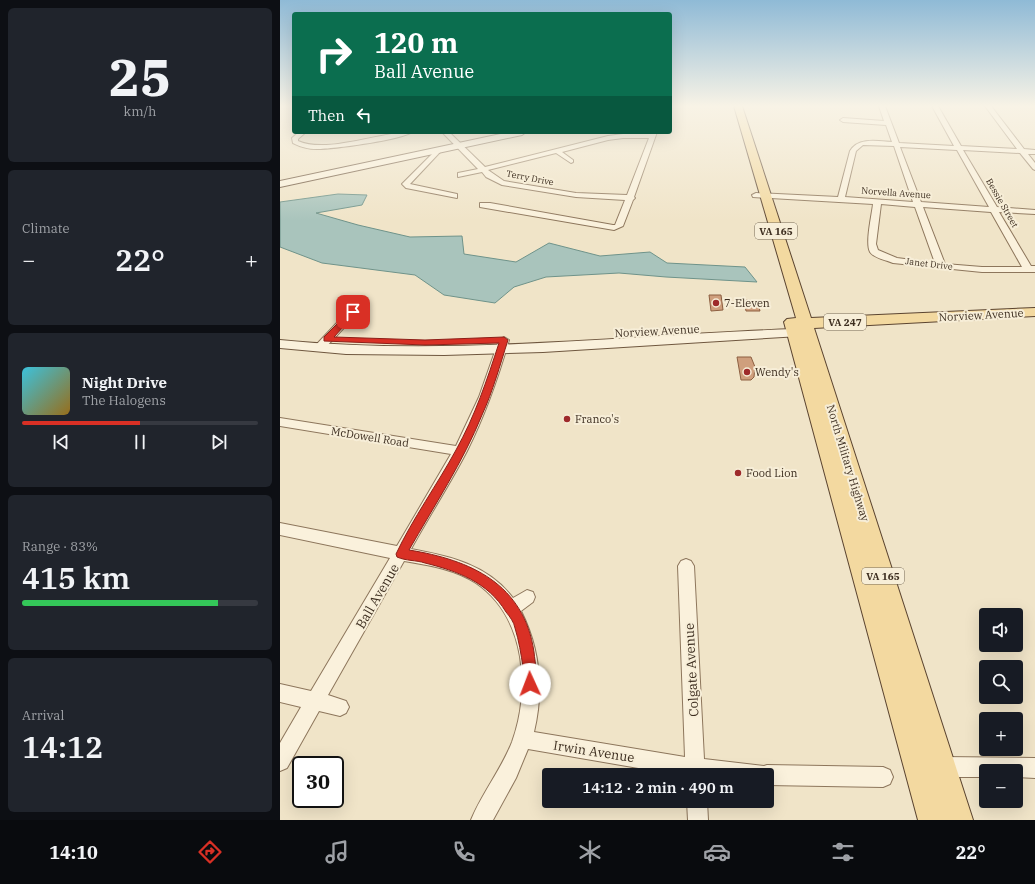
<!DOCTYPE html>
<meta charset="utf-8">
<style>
body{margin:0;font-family:"IBM Plex Serif",serif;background:#20242c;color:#f1f3f6;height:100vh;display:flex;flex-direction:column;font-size:15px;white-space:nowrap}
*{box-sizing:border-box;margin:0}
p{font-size:13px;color:#9ea1a6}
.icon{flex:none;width:22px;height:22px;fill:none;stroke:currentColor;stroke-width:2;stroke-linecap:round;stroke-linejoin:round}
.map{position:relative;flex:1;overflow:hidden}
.sheet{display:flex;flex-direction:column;gap:8px;padding:8px;background:#0d0f14;width:280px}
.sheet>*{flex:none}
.guide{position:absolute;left:12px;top:12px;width:380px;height:122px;border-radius:4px;box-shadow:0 4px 16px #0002;background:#0b6e4f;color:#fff;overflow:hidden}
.tools{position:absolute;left:699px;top:608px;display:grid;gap:8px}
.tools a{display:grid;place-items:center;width:44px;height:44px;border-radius:4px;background:#171b24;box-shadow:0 4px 16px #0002;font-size:20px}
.speed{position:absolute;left:12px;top:756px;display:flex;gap:8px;font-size:20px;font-weight:700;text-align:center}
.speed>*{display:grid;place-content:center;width:52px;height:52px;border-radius:50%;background:#171b24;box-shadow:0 4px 16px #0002;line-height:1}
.speed .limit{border:2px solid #111;border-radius:6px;background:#fff;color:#111}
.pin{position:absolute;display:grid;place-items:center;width:34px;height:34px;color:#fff;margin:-17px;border-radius:8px;box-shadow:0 2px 6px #0006}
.me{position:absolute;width:44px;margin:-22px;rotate:358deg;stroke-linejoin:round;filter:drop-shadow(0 0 3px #0008)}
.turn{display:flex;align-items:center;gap:14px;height:84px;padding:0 16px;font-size:18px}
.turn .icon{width:52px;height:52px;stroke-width:2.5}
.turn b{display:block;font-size:28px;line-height:34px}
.then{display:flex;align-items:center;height:38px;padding:0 16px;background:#0003;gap:8px;font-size:15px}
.big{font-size:30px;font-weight:600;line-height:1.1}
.sheet .tile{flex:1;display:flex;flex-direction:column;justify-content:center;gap:6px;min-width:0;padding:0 14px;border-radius:6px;background:#20242c}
.sheet .dial{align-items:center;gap:0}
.dial b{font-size:52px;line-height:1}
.song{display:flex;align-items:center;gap:12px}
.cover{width:48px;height:48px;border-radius:6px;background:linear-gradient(135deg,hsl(190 70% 55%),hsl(40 70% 35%))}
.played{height:4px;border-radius:2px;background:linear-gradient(90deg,#d93025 50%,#363941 50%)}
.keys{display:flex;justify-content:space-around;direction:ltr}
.heat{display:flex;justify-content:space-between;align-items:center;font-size:22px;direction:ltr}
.charge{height:6px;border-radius:3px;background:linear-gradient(90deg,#34c759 83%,#363941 0)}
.trip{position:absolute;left:262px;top:768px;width:232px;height:40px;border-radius:4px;background:#171b24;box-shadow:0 4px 16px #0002;font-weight:600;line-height:40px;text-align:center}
.tab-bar{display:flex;height:64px;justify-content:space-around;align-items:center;background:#090b0e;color:#9ea1a6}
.tab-bar .icon{width:28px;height:28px}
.tab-bar .current{color:#d93025}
.tab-bar b{font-size:18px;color:#f1f3f6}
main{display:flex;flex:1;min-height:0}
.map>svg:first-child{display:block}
.water{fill:#a9c4bc;stroke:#6f938a}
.building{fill:#cf9f7d;stroke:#8d5f41}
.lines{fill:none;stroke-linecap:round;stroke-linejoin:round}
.street-casing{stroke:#8d765c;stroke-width:2}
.secondary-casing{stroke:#6f573f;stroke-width:2}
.primary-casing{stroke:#5b4430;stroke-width:2}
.street{fill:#faf1dc;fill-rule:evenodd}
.secondary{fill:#faf1dc;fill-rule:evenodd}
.primary{fill:#f3d9a0;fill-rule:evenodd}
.route{fill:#d93025;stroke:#8d1f18}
.poi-dot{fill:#9e2a2b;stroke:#f7eed8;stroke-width:1.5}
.labels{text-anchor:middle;stroke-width:4;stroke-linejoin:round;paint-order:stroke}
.far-street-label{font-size:9px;fill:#3d2e20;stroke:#f7eed8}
.shield{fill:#f7eed8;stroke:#756857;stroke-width:1}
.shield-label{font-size:10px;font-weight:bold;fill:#3d2e20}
.poi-label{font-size:11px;fill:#3d2e20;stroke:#f7eed8;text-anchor:start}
.street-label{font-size:11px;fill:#3d2e20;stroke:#f7eed8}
.near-street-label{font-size:13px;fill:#3d2e20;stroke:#f7eed8}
</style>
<main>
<section class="sheet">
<div class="tile dial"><b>25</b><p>km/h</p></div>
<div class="tile"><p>Climate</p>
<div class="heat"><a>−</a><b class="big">22°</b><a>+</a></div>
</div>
<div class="tile">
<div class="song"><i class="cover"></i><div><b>Night Drive</b><p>The Halogens</p></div></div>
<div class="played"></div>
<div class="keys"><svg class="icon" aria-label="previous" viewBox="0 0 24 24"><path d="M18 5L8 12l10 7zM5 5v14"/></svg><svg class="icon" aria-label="pause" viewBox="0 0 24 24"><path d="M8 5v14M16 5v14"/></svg><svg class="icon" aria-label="next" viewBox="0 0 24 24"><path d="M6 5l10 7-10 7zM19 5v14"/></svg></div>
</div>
<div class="tile"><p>Range · 83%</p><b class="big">415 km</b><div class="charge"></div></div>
<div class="tile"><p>Arrival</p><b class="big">14:12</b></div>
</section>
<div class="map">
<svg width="755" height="820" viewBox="0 0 755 820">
<rect width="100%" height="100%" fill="#f0e4c8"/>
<path class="water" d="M58,194L87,195L82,205L36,213L78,225L130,237L182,236L184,254L236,262L269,243L320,256L370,252L387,263L465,267L477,282L386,277L339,273L266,277L234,287L215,303L164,295L135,275L42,263L0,247V202Z"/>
<path class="building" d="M429,295H441L443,310L431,311Z
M464,300H477L480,311H466Z
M457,357H471L475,367L474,377L471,380H461Z"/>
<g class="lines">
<g class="street-casing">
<path id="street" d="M599,106H605L619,143L674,146L652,106H658L681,146L737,149L705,106H711L744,149L755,150V154H748L755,163V170L753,169L740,153L683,150L717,207L755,210V214L719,212L751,266H755V272H702L613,263C606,260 594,258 590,252C585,243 592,214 593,204L473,197L472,195L476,193L558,197L570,151C578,137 598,141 612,142L606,125L563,122L560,120L563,118L604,121ZM583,145L614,146L633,202L565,197L576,151ZM620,147L677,150L709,207L641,202ZM601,204L635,207L655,263L617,258L598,250L596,244ZM643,207L711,212L742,267H702L665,264Z
M19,132H26L18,139V141C47,154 100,132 132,132C121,140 53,149 37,149C28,149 21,147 13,143L12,138Z
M162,132H169L205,167L328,136L343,134H370L371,132H377L354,197L355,198L353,200L343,226L334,230L200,207V203H210L333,225H335L345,200L296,197L222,185L206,177L202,172L178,177V173L198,169ZM343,138H369L347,195L296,193L224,181L208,170L276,153L291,163L293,162V160L282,152L328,140Z
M157,149L162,150L130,184L177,194V198L126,188L122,184Z
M73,309L78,312L77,314L43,350H35L34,348L35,346L69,310Z
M224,337L229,340C218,378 205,415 187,451C170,484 149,516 131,549C170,556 208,565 233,598L247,590L253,592L255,597L253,602L241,611C260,649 264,690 254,732L405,757L398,566L401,561L406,559L411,561L414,566L424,759L484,766L487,765L603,767L610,770L613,777L610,784L603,787L487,785V775H399L248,749L236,778L213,820H191C202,793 221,770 232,742C251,690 246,617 196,583C175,569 148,565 124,561L48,695L66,701L69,707L66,713L60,716L39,711L7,768L0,771V743L21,707L0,702V684L31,691L110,558L0,535V523L117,546L171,454L0,426V418L176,446L199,397L219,340Z
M661,757L755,758V778L736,777V771H706V777H661L654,774L651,767L654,760Z
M407,801H427L428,820H408Z"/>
</g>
<g class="secondary-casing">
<path id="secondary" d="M230,132H246L242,135L0,187V181Z
M515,329L520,330L522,333L520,336L263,352L164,355L66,354L0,348V340C171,357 344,335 515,329Z"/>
</g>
<g class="primary-casing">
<path id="primary" d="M454,106H462L531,318L755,308V316L534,328L693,820H638L504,322L507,319L516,318Z"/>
</g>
<use href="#street" class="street"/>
<use href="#secondary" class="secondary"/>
<use href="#primary" class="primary"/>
</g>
<linearGradient id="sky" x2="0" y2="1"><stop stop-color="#8fbad6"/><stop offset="0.48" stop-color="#f8f3e6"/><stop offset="1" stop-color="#f8f3e6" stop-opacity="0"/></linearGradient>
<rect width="755" height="221" fill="url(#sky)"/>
<path class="route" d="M73,309L77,312L76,313L54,337L145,340L224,337L228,340C220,365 213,391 202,415C183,462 154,506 129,550C191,560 244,584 254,652C255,664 259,677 254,688L250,690L245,688C242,681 244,675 243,667C241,654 239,641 235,628C234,622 230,617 226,612C208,582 177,571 145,563C136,560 126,561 117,557L116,554C133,518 157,485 176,450C195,416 207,380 219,343L145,345L44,341V337L71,310Z"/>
<g class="poi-dot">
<circle cx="436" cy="303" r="4"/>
<circle cx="467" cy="372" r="4"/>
<circle cx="287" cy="419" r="4"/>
<circle cx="458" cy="473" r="4"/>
</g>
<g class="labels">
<g class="far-street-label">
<text transform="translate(250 178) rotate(11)" y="3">Terry Drive</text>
<text transform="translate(616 193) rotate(4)" y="3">Norvella Avenue</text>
<text transform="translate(722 203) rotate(60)" y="3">Bessie Street</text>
<text transform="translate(649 264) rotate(7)" y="3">Janet Drive</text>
</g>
<g class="shield">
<rect x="475" y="223" width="42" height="16" rx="3"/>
<rect x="544" y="314" width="42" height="16" rx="3"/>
<rect x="582" y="568" width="42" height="16" rx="3"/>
</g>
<g class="shield-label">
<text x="496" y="235">VA 165</text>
<text x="565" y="326">VA 247</text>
<text x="603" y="580">VA 165</text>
</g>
<g class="poi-label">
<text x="444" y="307">7-Eleven</text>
<text x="475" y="376">Wendy's</text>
<text x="295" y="423">Franco's</text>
<text x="466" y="477">Food Lion</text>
</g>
<g class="street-label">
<text transform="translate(701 315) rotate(-3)" y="4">Norview Avenue</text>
<text transform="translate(377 331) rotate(-3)" y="4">Norview Avenue</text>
<text transform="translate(90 437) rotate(9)" y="4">McDowell Road</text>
<text transform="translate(568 463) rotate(73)" y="4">North Military Highway</text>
</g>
<g class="near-street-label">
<text transform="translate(97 596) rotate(-60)" y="5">Ball Avenue</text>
<text transform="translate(411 670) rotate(-93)" y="5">Colgate Avenue</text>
<text transform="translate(314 751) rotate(9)" y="5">Irwin Avenue</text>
</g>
</g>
</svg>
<div class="tools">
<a><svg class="icon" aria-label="sound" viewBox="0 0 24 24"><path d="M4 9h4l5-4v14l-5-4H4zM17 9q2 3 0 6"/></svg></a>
<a><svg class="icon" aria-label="search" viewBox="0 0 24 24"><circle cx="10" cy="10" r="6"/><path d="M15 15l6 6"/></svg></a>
<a>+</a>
<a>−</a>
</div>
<div class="speed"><div class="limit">30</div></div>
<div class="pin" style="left:73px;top:312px;background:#d93025"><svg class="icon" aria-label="arrive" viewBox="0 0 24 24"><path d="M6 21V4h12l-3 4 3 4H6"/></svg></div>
<svg class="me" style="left:250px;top:684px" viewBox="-20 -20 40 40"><circle r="19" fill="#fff"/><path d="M0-13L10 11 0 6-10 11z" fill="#d93025"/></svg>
<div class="trip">14:12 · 2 min · 490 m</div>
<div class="guide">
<div class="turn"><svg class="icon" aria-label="right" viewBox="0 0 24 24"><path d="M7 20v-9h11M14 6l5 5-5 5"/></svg><div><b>120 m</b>Ball Avenue</div></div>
<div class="then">Then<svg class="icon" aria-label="left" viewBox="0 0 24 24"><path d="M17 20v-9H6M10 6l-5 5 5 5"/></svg></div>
</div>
</div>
</main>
<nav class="tab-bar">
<b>14:10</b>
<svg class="icon current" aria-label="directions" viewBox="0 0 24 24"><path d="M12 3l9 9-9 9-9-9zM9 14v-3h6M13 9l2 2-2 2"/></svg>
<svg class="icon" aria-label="music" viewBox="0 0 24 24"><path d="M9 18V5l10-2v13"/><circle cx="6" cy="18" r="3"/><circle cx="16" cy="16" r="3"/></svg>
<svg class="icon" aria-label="phone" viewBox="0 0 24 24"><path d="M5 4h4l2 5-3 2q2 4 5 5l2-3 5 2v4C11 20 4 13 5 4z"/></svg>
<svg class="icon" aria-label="climate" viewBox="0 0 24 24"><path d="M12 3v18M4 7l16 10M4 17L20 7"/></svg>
<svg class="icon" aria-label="car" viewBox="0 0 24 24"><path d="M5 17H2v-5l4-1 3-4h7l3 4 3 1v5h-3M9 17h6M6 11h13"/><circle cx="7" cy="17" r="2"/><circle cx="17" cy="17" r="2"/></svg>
<svg class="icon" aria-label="filters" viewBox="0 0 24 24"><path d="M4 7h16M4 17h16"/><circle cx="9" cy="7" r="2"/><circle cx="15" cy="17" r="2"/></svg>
<b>22°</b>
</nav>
